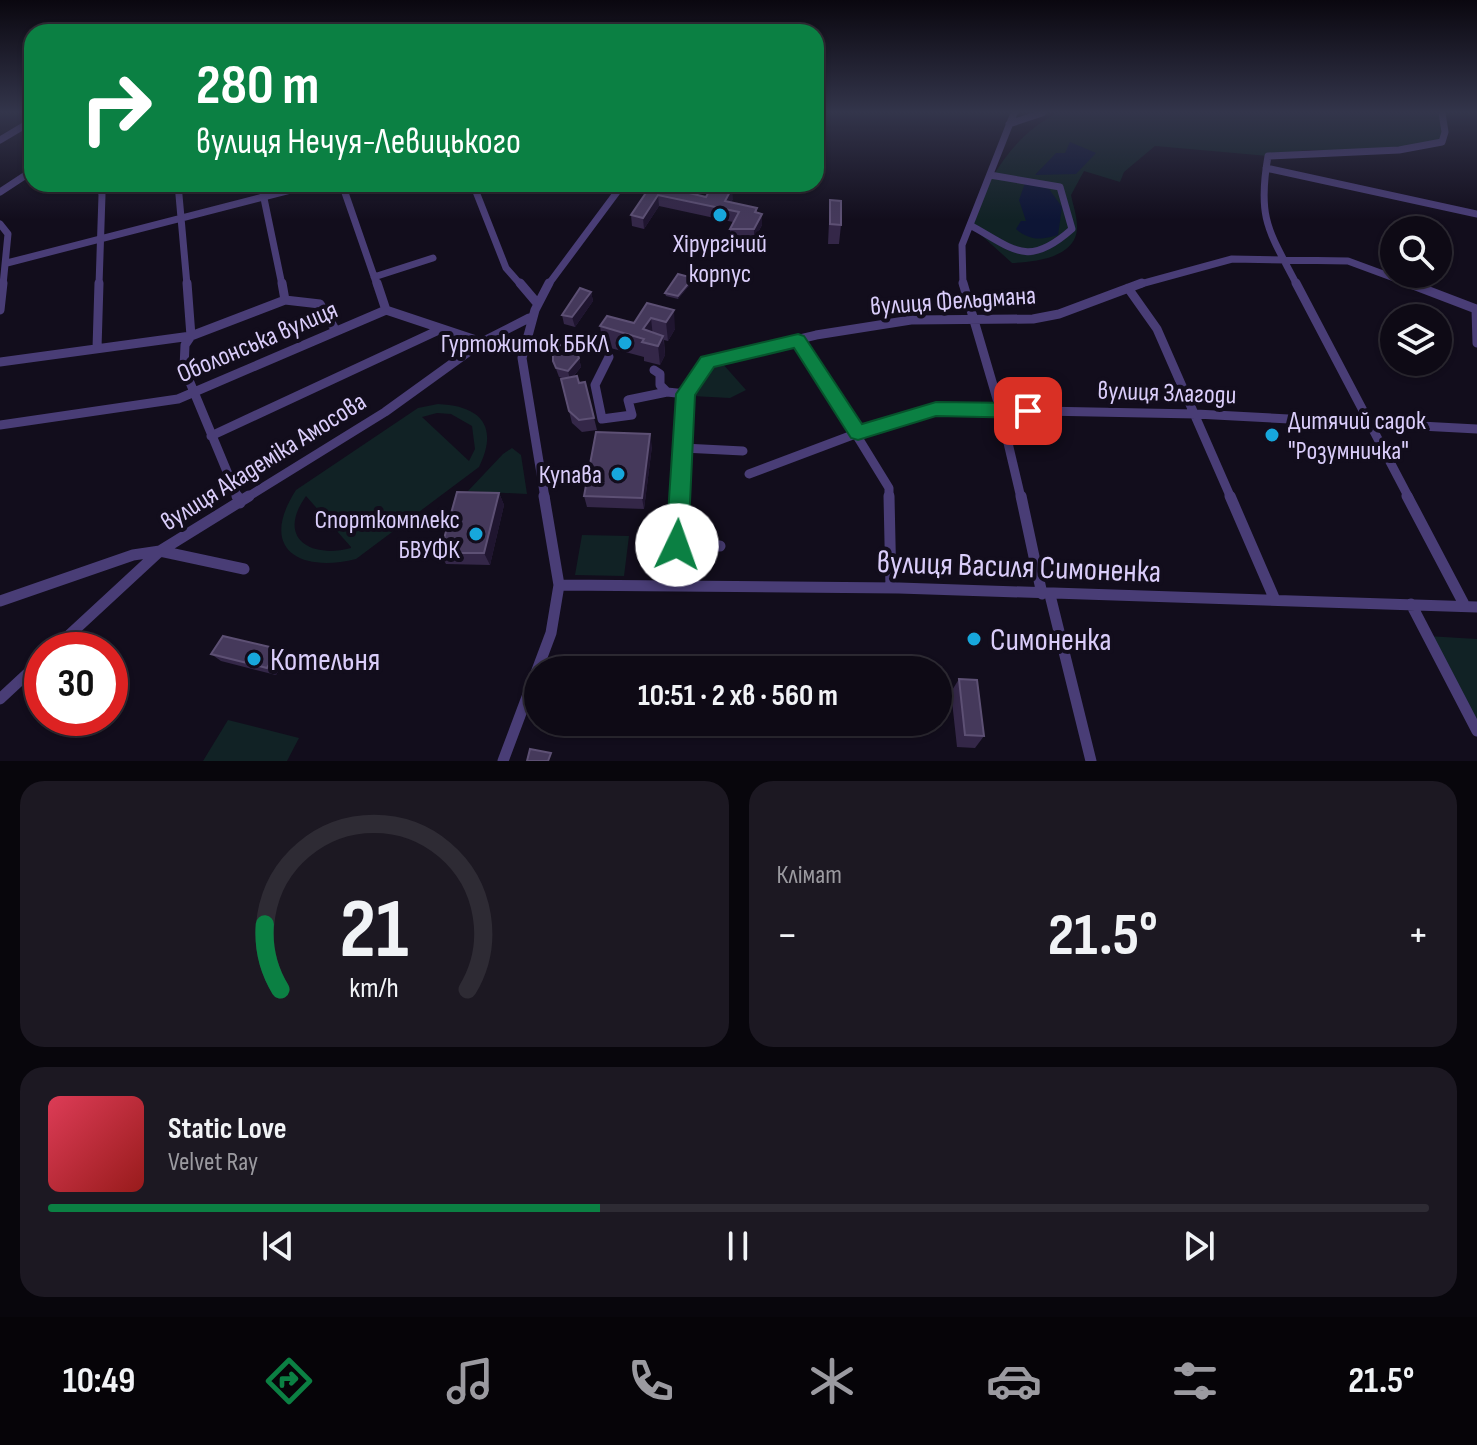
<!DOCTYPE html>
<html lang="uk">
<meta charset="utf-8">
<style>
body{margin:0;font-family:"Sofia Sans Condensed",sans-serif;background:#1c1822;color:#f1f3f6;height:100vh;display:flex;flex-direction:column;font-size:30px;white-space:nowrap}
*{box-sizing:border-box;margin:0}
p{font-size:26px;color:#9b9aa0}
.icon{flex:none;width:44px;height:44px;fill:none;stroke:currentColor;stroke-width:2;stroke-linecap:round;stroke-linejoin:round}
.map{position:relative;height:761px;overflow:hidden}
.side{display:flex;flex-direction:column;gap:20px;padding:20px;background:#08060c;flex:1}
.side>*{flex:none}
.guide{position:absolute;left:24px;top:24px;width:800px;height:168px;border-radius:24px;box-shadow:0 2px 6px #0004,0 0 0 2px #2e2b34;background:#0b8043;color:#fff;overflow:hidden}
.fabs{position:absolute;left:1380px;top:216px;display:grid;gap:16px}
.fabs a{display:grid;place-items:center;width:72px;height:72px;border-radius:50%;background:#0e0a15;box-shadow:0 2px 6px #0004,0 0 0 2px #2e2b34;font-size:40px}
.speed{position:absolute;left:24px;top:632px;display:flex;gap:16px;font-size:40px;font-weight:700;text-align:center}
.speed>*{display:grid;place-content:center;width:104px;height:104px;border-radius:50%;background:#0e0a15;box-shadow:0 2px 6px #0004,0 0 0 2px #2e2b34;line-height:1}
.speed .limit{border:12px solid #d22;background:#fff;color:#111}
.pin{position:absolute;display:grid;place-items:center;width:68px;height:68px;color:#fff;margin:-34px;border-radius:16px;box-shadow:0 4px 12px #0006}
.me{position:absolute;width:88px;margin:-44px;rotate:3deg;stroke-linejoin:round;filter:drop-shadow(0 0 6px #0008)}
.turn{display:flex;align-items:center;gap:28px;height:168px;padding:0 40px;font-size:36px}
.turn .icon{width:104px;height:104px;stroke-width:2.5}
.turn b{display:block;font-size:56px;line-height:68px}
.big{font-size:60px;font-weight:700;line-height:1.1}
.side .widget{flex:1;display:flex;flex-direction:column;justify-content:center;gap:12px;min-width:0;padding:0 28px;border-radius:24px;background:#1c1822}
.side .dial{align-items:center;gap:0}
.dial svg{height:208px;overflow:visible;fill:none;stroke:#2e2b34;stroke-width:7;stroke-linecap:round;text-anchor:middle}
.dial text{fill:#f1f3f6;stroke:none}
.song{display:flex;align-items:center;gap:24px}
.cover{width:96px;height:96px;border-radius:12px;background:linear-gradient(135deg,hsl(350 70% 55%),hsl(0 70% 35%))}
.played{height:8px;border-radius:4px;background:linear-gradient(90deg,#0b8043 40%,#2e2b34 40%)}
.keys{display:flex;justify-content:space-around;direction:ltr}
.heat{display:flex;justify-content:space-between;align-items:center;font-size:44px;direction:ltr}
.side .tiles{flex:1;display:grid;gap:20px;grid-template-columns:1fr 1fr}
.widget:last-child{grid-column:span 2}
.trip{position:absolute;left:524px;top:656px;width:428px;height:80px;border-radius:40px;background:#0e0a15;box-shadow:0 2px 6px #0004,0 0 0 2px #2e2b34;font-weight:700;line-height:80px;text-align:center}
.tab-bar{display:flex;height:128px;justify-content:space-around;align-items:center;background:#060408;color:#9b9aa0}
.tab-bar .icon{width:56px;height:56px}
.tab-bar .selected{color:#0b8043}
.tab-bar b{font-size:36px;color:#f1f3f6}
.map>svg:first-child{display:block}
.green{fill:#112225;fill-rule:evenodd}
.water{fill:#0d1535}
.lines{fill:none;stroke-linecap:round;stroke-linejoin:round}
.minor-far2{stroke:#493d76;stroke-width:7}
.minor-far1{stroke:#493d76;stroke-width:9}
.minor{stroke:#493d76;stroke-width:11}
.wall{fill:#342748}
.shaded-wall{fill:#1f152f}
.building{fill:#45395b;stroke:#5d5074;stroke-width:2}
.route{fill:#0b8043;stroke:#07532c;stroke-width:2}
.poi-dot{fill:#17a7dc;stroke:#120d1c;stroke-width:3}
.labels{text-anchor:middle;stroke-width:8;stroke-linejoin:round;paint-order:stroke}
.poi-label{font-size:26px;fill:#dacdfa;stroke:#120d1c;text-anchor:end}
.street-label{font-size:26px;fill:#dacdfa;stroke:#120d1c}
.near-street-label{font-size:32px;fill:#dacdfa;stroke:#120d1c}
.near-poi-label{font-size:32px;fill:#dacdfa;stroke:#120d1c;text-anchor:start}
</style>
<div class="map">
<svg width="1477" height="761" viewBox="0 0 1477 761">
<rect width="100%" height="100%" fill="#120d1c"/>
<path class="green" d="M1057,113H1442V142L1360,151L1307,150L1268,156L1155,146L1124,172L1120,182L1084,171L1071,195C1073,205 1077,216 1077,226C1078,258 1034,262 1012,263L970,225C987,180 1012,136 1057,113ZM1065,153H1095L1075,174H1036L1056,154Z
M722,363L746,390L730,398L692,396C699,380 704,368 722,363Z
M438,404C481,406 499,426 479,467L356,559C299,573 258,549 296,490L418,408ZM437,413L451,414L472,426L475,449L469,461L422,417ZM306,496L351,547V548C310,559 276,538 306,496Z
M512,448L521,455L527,494L468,491L503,454Z
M582,535L629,536L624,576L575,575Z
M1427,636L1477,639V730Z
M228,720L299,738L287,761H203Z"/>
<path class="water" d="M1070,142L1096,153L1076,174L1035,175L1056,153H1065Z
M1025,183L1049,189L1062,207L1058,235C1041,240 1030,241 1016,229L1021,221H1026L1019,200Z"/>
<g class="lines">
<path class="minor-far2" d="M1009,124L1042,113
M0,140L32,121
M1266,168L1477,214
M86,184L101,190L102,195L99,285
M178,184L187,285
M261,184L282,285
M342,184L377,285
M473,184L506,268L521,285
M0,192L32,171
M0,224L8,234L3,285
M970,225C1015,250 1028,268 1072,229L1060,187L990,175
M7,263L314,184
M374,277L433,258
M548,285L623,184
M963,285L962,245L1014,113
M1137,285L1232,259L1348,261L1413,285
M1297,285C1269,231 1257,219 1268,156L1399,150L1442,142L1445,132L1442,113"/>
<path class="minor-far1" d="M187,283L191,336L185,345L184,368L238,498
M282,283L285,300
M377,283L386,310L482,342
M520,283L537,303
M963,283L1000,409L1021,498
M1296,283L1409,498
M1408,283L1476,309L1477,343
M1128,288L1157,329L1231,498
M0,310L3,283
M798,340L889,488V498
M97,348L99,283
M609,357L595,385L602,419L632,415L628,400L667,392
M0,362L191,336L285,300L320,304L336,331
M654,370L660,374V385L667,392L686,394
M0,425L178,399L386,310
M211,436L441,329
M683,448L743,451
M749,474L858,433L936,409L1196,414L1477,429
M246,498L385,412L482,342L529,318
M545,498L522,358L535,310L549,283
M680,498L686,394L708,361L816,335L911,320L1033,319L1059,314L1142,283"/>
<path class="minor" d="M237,496L240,503
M889,496L891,588
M1021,496L1042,594
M1230,496L1275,600
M1407,496L1465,606
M677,545L720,546
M559,585L899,588L1477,607
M675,585L680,496
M1050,595L1091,761
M0,601L133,555L160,551L249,496
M1411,604L1477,731
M53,650L160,551L244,569
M0,699L42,660
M503,761L551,633L559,585L544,496"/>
</g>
<path class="wall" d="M652,184L706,197L733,199L731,202L757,208V212L762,225L754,240H730V229L733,222L659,206L644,229L632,226L631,215Z
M830,200L841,225L839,244H828Z
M693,278V281L678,299L666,296L665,293Z
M591,292L593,301L575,327L564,324L562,315Z
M647,303L675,329L668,341L664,340L665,355L660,365L644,361V357L603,346L600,326L634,323Z
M579,358L581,367L573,377L579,383L585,382L597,430L582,432L572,423L561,379H564L559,377L553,361Z
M652,446L644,509L587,507L584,496Z
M499,493L504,505L490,565L446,564L440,553Z
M211,654L286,657L276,675L221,661Z
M959,679L984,736L975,748L957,747L951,692Z"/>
<path class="shaded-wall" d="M732,188L733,199L727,210L725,201Z
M658,195L659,206L644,229L643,218Z
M762,214V225L754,240V229Z
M693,278V281L678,299V296Z
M591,292L593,301L575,327L572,317Z
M674,310L675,329L668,341L666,322Z
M651,318L653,337L643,329Z
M663,336L665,355L660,365L658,346Z
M579,358L581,367L570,380L568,371Z
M650,434L652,446L644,509L642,498Z
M499,493L504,505L490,565L484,553Z
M278,649L286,657L276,675L267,668Z"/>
<path class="building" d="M652,184L706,197L713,184L732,188L725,201L757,208L755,212L762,214L754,229H730L739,212L658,195L643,218L631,215Z
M830,200L841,201V225L830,224Z
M678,274L693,278L678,296L665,293Z
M580,288L591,292L572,317L562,315Z
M647,303L674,310L666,322L651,318L643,329L663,336L658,346L642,342L644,339L600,326L607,316L634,323Z
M561,344L576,350L579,358L568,371L556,368L553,361V352Z
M577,376L579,383L585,382L594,418L579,420L569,411L561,379Z
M596,432L650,434L642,498L584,496Z
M457,492L499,493L484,553H440Z
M223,636L278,649L267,668L211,654Z
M959,679L977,680L984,736L965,735Z
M530,749L551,753L548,761H527Z"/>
<linearGradient id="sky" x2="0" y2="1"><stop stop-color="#0a070f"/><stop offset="0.51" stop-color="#33354b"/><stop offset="1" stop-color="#33354b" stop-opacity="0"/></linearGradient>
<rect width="1477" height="220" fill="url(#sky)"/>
<path class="route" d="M798,334L804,336L862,424L936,402L1028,403L1038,411L1028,418L936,416L858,440L851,438L794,348L714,367L695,395L688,545L685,552H669L666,545L676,394L701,357Z"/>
<g class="poi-dot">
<circle cx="720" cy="215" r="8"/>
<circle cx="625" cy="343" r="8"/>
<circle cx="1272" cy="435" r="8"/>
<circle cx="618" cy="474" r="8"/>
<circle cx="476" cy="534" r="8"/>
<circle cx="974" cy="639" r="8"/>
<circle cx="254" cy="659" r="8"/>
</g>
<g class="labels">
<g class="poi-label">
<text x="720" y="252" text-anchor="middle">Хірургічий<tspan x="720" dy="30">корпус</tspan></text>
<text x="609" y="352">Гуртожиток ББКЛ</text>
<text x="1288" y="429" text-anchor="start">Дитячий садок<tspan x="1288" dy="30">"Розумничка"</tspan></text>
<text x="602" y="483">Купава</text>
<text x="460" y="528">Спорткомплекс<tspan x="460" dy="30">БВУФК</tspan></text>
</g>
<g class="street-label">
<text transform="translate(953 300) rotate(-4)" y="9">вулиця Фельдмана</text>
<text transform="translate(257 341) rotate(-23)" y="9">Оболонська вулиця</text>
<text transform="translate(1167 392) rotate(2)" y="9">вулиця Злагоди</text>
<text transform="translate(263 461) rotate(-32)" y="9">вулиця Академіка Амосова</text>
</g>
<g class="near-street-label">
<text transform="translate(1019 566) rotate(2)" y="11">вулиця Василя Симоненка</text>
</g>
<g class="near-poi-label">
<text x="990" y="650">Симоненка</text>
<text x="270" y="670">Котельня</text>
</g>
</g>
</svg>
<div class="fabs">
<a><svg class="icon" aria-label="search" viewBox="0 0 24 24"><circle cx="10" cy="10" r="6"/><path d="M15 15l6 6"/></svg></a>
<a><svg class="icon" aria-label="layers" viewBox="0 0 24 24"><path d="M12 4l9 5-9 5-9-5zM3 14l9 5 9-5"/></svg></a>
</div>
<div class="speed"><div class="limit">30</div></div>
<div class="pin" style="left:1028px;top:411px;background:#d93025"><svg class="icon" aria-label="arrive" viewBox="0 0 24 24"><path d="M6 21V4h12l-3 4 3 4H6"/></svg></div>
<svg class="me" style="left:677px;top:545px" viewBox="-20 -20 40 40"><circle r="19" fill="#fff"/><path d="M0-13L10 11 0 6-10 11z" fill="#0b8043"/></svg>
<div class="trip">10:51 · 2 хв · 560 m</div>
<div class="guide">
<div class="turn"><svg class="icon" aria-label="right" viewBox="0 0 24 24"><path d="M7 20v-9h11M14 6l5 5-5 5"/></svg><div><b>280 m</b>вулиця Нечуя-Левицького</div></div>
</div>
</div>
<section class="side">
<div class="tiles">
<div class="widget dial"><svg viewBox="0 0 100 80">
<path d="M14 69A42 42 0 1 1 86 69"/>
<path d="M14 69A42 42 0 0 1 8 44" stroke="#0b8043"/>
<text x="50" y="56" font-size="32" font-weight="700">21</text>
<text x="50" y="72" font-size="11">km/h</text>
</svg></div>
<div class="widget"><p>Клімат</p>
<div class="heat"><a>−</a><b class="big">21.5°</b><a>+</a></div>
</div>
<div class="widget">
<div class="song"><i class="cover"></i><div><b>Static Love</b><p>Velvet Ray</p></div></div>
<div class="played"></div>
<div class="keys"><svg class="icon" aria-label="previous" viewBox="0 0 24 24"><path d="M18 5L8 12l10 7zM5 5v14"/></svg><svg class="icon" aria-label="pause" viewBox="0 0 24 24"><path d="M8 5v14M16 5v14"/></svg><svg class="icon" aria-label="next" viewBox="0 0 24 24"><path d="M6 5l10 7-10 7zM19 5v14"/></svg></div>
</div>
</div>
</section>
<nav class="tab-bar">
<b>10:49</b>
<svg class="icon selected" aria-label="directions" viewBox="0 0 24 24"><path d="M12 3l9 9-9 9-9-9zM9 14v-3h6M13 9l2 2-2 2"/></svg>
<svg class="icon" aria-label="music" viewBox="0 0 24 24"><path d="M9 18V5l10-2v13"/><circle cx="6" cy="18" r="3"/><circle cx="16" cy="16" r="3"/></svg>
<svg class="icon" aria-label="phone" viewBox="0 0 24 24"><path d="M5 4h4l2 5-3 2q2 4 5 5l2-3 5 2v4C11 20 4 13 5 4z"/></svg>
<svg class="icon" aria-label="climate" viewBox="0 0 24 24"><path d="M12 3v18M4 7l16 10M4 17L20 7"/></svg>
<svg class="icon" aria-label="car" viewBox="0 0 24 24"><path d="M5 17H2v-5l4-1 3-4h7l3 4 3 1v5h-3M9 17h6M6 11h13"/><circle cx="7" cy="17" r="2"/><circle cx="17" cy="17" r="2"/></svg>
<svg class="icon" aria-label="filters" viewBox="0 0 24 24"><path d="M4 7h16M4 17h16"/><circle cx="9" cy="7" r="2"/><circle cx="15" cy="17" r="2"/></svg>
<b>21.5°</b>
</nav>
